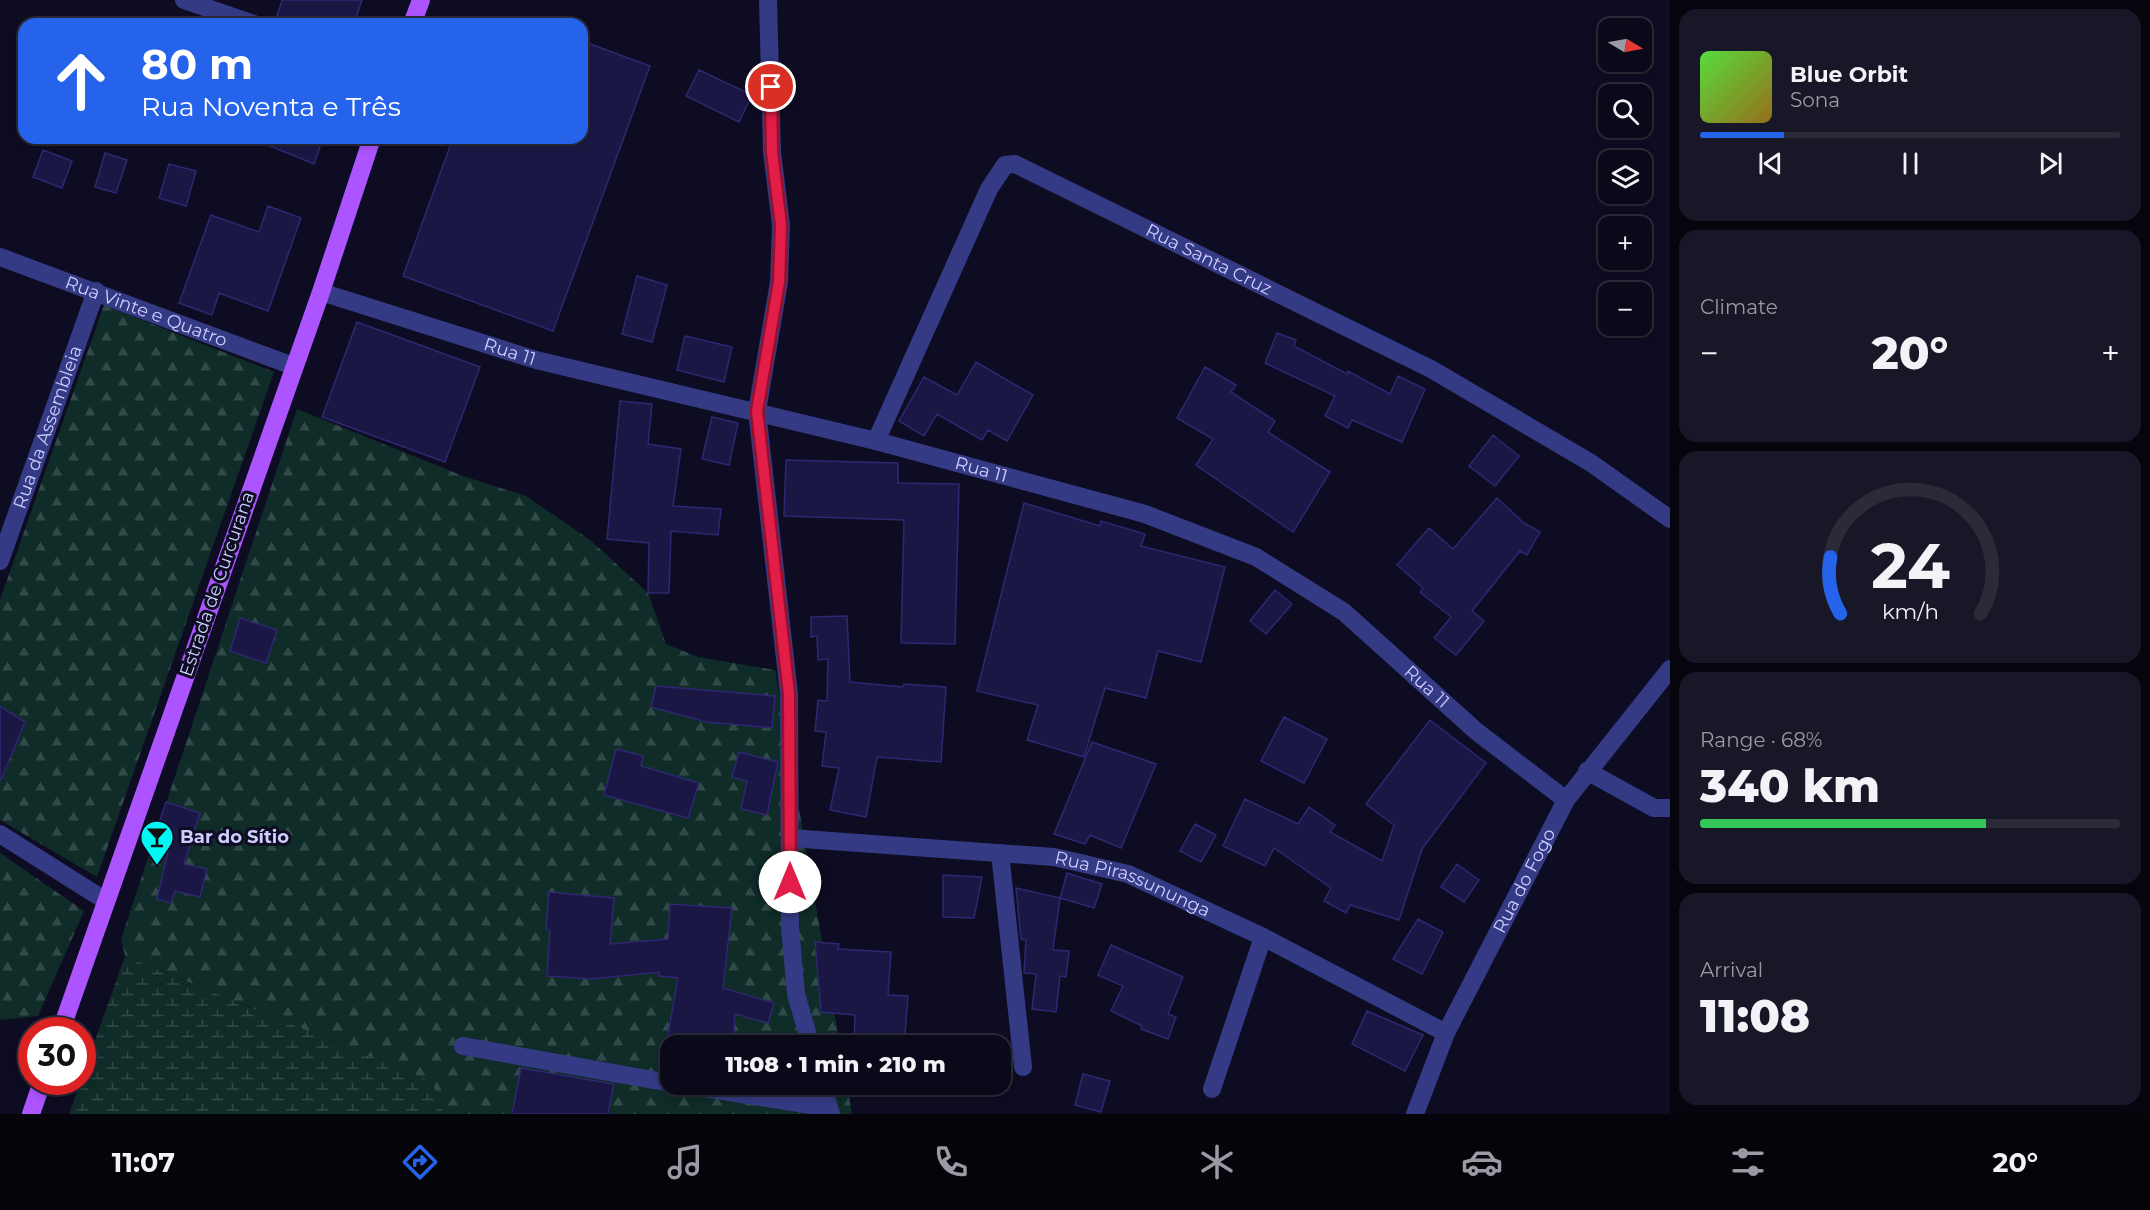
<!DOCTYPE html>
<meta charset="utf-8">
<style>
body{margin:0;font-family:Montserrat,sans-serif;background:#181727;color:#f1f3f6;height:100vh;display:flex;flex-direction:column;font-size:22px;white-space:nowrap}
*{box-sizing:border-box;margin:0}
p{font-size:20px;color:#999aa2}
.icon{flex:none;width:33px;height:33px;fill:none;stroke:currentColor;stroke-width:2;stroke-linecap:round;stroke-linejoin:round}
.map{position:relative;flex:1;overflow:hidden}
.drawer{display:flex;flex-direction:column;gap:9px;padding:9px;background:#06050e;width:480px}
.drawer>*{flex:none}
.top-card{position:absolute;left:18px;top:18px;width:570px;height:126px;border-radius:18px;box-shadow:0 3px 9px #0003,0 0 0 2px #2a2a39;background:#2563eb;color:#fff;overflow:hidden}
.needle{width:39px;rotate:100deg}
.tools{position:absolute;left:1598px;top:18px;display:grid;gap:12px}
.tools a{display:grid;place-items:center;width:54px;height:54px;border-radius:12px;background:#0a091a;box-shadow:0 3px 9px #0003,0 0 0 2px #2a2a39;font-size:30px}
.speed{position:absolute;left:18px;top:1017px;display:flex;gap:12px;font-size:30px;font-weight:700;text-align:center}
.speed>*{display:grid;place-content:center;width:78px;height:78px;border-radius:50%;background:#0a091a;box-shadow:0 3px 9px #0003,0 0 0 2px #2a2a39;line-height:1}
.speed .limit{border:9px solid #d22;background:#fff;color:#111}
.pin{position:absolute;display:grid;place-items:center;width:51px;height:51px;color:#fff;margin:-26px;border:3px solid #fff;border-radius:50%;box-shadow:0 2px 6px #0007}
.me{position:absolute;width:66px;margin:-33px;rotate:0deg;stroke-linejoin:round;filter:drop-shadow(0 0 4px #0008)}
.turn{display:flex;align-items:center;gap:21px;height:126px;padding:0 24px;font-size:27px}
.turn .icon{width:78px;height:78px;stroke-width:2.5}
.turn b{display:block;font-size:42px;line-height:51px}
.big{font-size:45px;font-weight:800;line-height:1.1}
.drawer .widget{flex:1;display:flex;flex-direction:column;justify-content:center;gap:9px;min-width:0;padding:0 21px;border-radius:18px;background:#181727}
.drawer .dial{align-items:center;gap:0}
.dial svg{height:156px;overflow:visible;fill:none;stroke:#2a2a39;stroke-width:7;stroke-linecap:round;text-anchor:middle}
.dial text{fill:#f1f3f6;stroke:none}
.song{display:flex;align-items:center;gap:18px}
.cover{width:72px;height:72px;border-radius:9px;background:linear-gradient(135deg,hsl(110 70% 55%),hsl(40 70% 35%))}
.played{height:6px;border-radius:3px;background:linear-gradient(90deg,#2563eb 20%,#2a2a39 20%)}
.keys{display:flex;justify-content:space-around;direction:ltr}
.heat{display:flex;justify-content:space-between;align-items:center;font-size:33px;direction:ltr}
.charge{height:9px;border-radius:4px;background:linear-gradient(90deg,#34c759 68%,#2a2a39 0)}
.trip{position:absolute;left:660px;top:1035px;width:351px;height:60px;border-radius:18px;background:#0a091a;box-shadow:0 3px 9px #0003,0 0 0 2px #2a2a39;font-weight:800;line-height:60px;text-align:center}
.menu{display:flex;height:96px;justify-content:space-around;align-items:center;background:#04040a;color:#999aa2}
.menu .icon{width:42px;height:42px}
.menu .selected{color:#2563eb}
.menu b{font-size:27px;color:#f1f3f6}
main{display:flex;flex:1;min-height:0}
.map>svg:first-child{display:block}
.forest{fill:url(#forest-firs)}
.wetland{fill:url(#wetland-marsh)}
.building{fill:#1b1744;stroke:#2e2772;stroke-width:1.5}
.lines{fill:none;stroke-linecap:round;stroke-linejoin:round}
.street{stroke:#343a84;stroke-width:18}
.primary{stroke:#ac54ff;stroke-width:18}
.route-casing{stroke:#92132f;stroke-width:15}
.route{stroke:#e11d48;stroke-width:10}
.labels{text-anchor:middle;stroke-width:6;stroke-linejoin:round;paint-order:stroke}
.street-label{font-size:18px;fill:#cdcdff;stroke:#0d0c22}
.poi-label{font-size:18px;font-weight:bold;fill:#cdcdff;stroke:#0d0c22;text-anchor:start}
</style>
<main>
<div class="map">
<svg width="1670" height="1114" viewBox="0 0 1670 1114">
<defs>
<pattern id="forest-firs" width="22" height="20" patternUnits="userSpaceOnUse" patternTransform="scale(1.5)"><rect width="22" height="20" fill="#0f2c28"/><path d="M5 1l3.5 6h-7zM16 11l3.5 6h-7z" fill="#314948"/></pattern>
<pattern id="wetland-marsh" width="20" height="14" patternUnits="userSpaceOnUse" patternTransform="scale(1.5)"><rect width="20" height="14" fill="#0f2c28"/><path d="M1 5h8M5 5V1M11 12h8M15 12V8" fill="none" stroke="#314948"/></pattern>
</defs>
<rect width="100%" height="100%" fill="#0d0c22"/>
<path class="forest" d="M104,305L274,372L97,877L0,820V600Z
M297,409L463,476L526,496L590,540L648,593L666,644L698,657L775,670L840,1045L670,1046V1084L847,1085L852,1114H444L432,1082L125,956L121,939Z
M0,853L84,911L38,1016L0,1020Z"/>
<path class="wetland" d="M125,956L432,1082L444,1114H69Z"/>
<path class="building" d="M282,0H362L354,24H301L277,16Z
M582,41L650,66L553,331L403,276L453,138H582Z
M699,70L752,95L739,122L686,96Z
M306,138L321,144L314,164L253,139Z
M43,150L72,161L62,188L33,177Z
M105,153L127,160L116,193L95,187Z
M169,164L196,171L186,206L159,198Z
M268,206L301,218L268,311L219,293L212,315L179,303L211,215L259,232Z
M637,276L667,285L652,342L622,334Z
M357,322L480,367L445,462L322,417Z
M1277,333L1296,340L1294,346L1347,374L1348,371L1390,394L1398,376L1425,389L1402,442L1352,420L1348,428L1325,416L1335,396L1265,363Z
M685,336L732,347L724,382L677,370Z
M976,362L1033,395L1007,441L988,430L982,440L937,414L924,436L899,421L924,377L957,395Z
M1205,367L1236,385L1231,392L1275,421L1268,432L1330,472L1293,532L1196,465L1213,439L1177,418Z
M620,401L652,404L648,444L681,449L673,506L721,509L718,535L671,531L669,593H648L649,543L607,539Z
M712,417L738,423L729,465L702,459Z
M1493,435L1519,456L1495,486L1469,466Z
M786,460L898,463V483L959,484L955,644L901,643L904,520L784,516Z
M1497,498L1524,523L1540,532L1527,555L1520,551L1472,611L1484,621L1456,655L1434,638L1451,617L1420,592L1423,588L1397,565L1429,528L1453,549Z
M1024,503L1100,526L1101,521L1145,534L1141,546L1225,567L1201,662L1158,651L1146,698L1105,688L1084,757L1027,740L1038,705L977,691Z
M1275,590L1292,604L1266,634L1250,621Z
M847,616L850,682L903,687L904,684L946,687L941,762L877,757L866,817L830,810L839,768L822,766L826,732L815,731L818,700L827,701L828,659L818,660L817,636L811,637V617Z
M240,618L277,630L266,663L230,651Z
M656,686L775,696L772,728L707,722L651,707Z
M0,706L25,722L1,780H0Z
M1284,717L1327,739L1304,783L1261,761Z
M1430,720L1486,763L1422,849L1399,920L1350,905L1346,913L1324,901L1331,888L1274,848L1265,866L1223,846L1245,799L1298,824L1309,807L1335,825L1330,832L1382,861L1394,825L1366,804Z
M1092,742L1156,764L1121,848L1090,835L1085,844L1054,834Z
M616,749L643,756L641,766L699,783L688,818L604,795Z
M739,752L778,762L767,815L741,809L747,781L732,777Z
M166,802L200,813L184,864L207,869L200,897L175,891L171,903L157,899L172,834L157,829Z
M1195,824L1216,835L1201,862L1180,851Z
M1457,864L1479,880L1464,902L1441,887Z
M1067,873L1102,884L1094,908L1060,898Z
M943,875L982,877L974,918L943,917Z
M1016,888L1060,898L1053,950L1069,951L1066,977L1060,976L1056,1012L1032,1009L1036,974L1024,973L1026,940L1021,939Z
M549,892L614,898L610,944L668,939L670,904L732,908L723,988L774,1003L768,1023L735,1014L733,1046H666L678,978L659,976V972L592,979L547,976L550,930L546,929Z
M1418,919L1443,932L1422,974L1393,959Z
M815,942L839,944L838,949L891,952L888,995L908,996L904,1046H854L855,1015L821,1012Z
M1111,945L1183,977L1168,1014L1176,1017L1168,1039L1141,1029L1142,1026L1111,1011L1123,986L1098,975Z
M1367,1011L1423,1035L1405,1071L1352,1044Z
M521,1068L614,1084L608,1114H512Z
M1083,1074L1110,1081L1101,1112L1075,1105Z"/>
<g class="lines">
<g class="street">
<path d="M184,0L254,24"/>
<path d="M768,0L772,152L781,225L779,282L757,411L789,694L790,927L796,994L811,1046"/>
<path id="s1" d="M0,257L293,366"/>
<path id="s2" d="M321,292L536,360L876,441L1145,514L1256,557L1344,612L1476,731L1566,800"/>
<path id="s3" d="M876,441L989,189L1005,165L1015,164L1431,369L1591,463L1670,519"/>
<path id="s4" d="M0,561L96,291"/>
<path d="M1587,771L1654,808H1670"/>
<path d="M0,834L106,901"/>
<path id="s5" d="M790,838L1054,857L1128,874L1263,937L1446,1033"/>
<path d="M1000,853L1023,1067"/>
<path d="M463,1046L670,1083"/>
<path d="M680,1084L829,1108"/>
<path d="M822,1084L831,1114"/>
<path d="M1212,1089L1263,937"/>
<path id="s6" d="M1415,1114L1446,1033L1566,800L1670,669"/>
</g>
<path class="primary" d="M412,24L421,0
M61,1030L321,292L372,138
M31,1114L42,1082"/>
</g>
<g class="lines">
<g class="route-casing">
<path id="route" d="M771,87L772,152L781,225L779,282L757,411L789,694L790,882"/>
</g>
<use href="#route" class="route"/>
</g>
<defs>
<g id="bar-pin" transform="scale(1.725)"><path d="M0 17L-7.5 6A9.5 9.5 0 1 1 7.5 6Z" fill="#00f8f4" stroke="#0d0c22"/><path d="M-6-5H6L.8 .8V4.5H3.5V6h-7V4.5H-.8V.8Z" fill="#111"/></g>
</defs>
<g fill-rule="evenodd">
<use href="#bar-pin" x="157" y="837"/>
</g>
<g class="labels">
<g class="street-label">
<text dy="6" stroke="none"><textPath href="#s3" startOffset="531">Rua Santa Cruz</textPath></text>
<text dy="6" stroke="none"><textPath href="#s1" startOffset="156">Rua Vinte e Quatro</textPath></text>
<text dy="6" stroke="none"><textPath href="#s2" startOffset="198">Rua 11</textPath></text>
<text dy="6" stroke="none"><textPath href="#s4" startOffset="142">Rua da Assembleia</textPath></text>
<text dy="6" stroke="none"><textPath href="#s2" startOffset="684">Rua 11</textPath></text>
<text transform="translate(217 584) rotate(-71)" y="6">Estrada de Curcurana</text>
<text dy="6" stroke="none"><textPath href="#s2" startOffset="1188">Rua 11</textPath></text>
<text dy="6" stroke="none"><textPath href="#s6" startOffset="258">Rua do Fogo</textPath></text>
<text dy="6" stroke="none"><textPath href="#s5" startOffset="348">Rua Pirassununga</textPath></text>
</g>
<g class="poi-label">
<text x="180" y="843">Bar do Sítio</text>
</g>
</g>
</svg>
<div class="tools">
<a><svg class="needle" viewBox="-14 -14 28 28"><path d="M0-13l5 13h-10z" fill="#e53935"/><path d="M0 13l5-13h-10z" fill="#999aa2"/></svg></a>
<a><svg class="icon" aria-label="search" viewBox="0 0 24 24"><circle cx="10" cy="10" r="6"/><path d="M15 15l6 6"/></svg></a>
<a><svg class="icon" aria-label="layers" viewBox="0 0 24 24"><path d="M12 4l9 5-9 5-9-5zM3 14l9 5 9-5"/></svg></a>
<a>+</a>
<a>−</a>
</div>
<div class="speed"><div class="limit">30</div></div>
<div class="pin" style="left:771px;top:87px;background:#d93025"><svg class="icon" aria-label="arrive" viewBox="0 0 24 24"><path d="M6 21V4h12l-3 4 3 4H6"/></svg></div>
<svg class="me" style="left:790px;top:882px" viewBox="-20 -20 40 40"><circle r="19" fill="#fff"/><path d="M0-13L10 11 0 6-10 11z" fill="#e11d48"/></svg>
<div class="trip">11:08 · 1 min · 210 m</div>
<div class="top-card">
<div class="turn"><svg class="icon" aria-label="ahead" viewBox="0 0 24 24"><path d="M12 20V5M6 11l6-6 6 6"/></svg><div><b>80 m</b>Rua Noventa e Três</div></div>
</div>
</div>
<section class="drawer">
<div class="widget">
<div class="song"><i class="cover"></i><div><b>Blue Orbit</b><p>Sona</p></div></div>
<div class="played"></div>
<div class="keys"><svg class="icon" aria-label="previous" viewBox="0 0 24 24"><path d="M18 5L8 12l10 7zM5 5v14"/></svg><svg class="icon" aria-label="pause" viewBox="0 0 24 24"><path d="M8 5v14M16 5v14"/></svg><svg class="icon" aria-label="next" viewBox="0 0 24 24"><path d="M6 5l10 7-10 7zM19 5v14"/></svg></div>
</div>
<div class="widget"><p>Climate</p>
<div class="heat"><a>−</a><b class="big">20°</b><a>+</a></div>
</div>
<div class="widget dial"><svg viewBox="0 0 100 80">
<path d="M14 69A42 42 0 1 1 86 69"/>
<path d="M14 69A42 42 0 0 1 9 40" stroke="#2563eb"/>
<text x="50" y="56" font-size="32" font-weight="700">24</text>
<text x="50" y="72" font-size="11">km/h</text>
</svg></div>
<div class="widget"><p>Range · 68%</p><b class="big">340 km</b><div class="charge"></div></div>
<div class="widget"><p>Arrival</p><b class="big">11:08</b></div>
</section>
</main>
<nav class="menu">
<b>11:07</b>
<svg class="icon selected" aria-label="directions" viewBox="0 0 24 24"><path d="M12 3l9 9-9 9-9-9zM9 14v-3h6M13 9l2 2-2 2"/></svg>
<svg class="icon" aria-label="music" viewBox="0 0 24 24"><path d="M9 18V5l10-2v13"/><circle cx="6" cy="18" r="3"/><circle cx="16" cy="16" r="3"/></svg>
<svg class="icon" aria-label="phone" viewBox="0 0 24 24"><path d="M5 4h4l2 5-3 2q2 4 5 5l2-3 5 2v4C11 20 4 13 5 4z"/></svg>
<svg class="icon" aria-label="climate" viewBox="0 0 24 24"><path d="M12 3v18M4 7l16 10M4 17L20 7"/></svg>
<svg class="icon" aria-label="car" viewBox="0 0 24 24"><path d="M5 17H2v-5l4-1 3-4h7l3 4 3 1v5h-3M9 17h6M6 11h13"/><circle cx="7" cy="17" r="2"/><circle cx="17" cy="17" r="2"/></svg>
<svg class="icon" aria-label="filters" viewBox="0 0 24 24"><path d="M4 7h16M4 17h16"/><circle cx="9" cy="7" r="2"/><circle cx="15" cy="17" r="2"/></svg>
<b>20°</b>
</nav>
